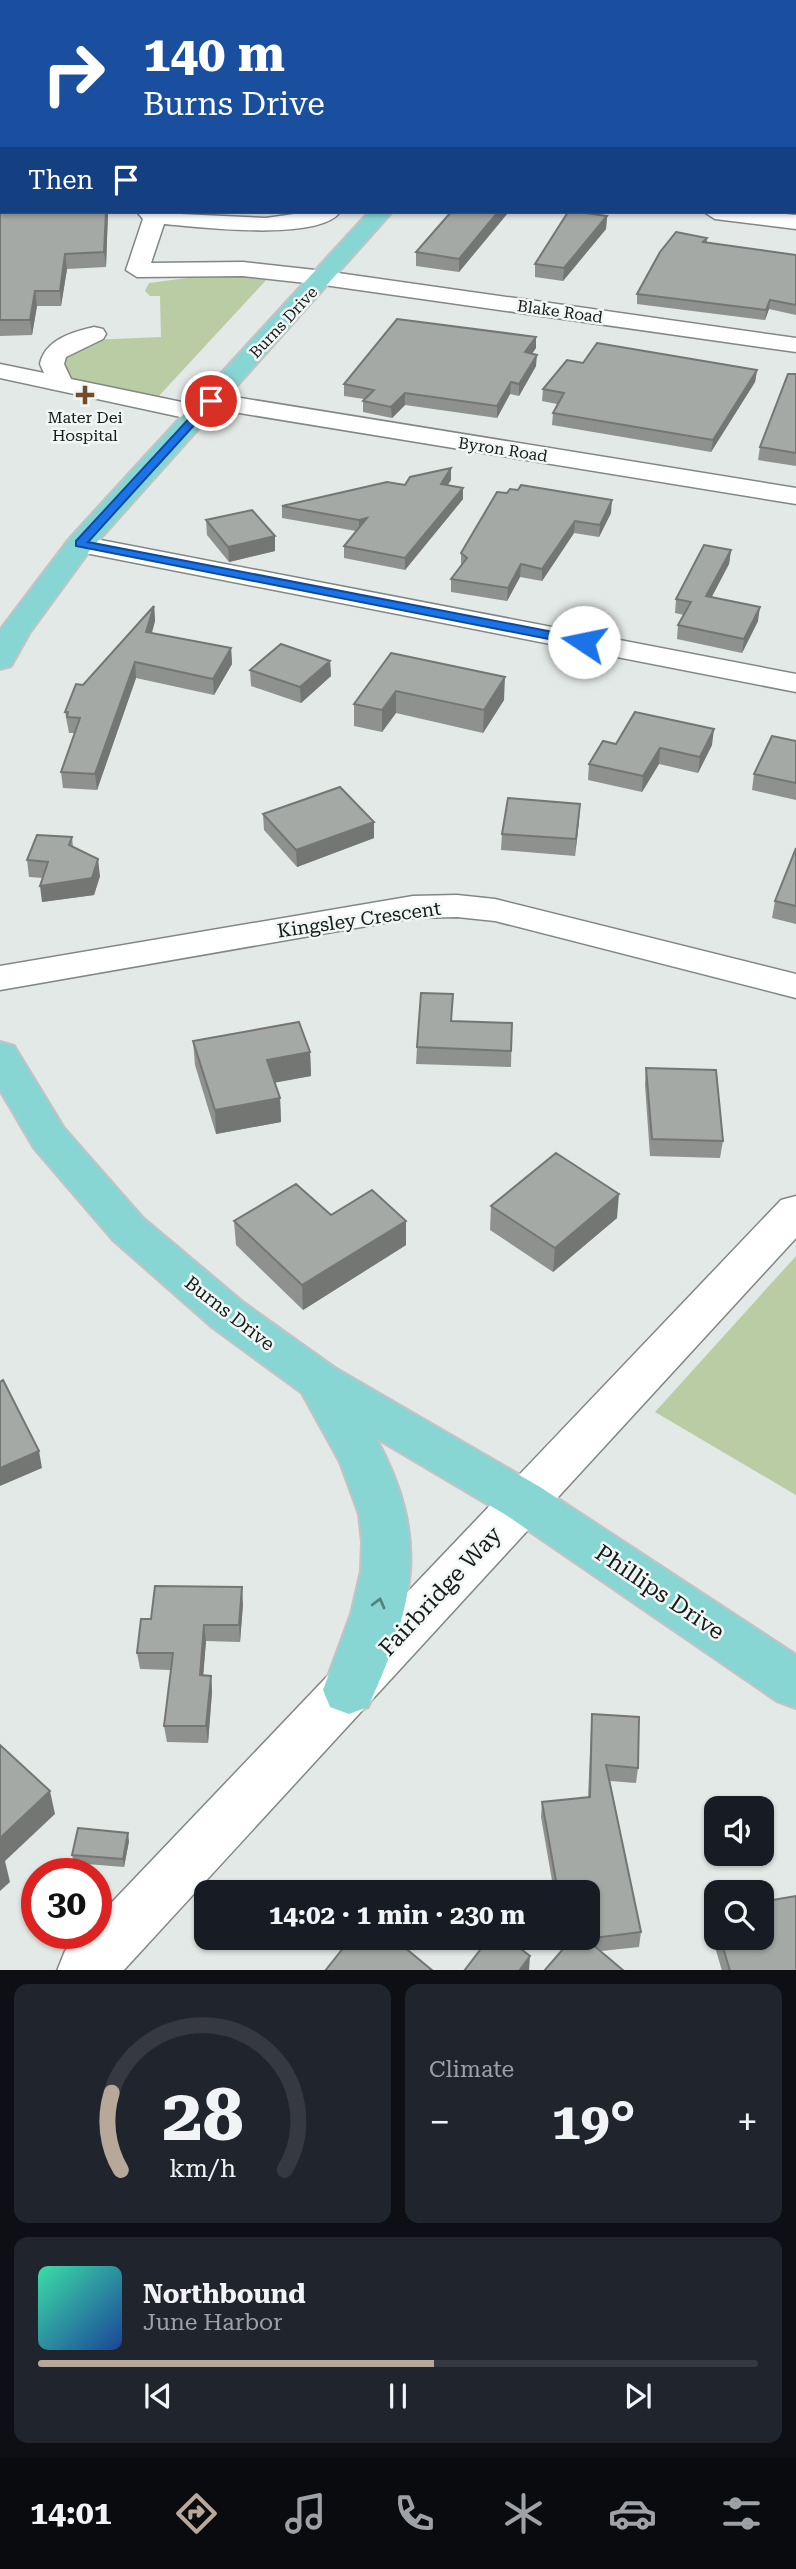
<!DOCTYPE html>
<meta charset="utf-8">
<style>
body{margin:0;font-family:"Roboto Serif",serif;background:#20242c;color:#f1f3f6;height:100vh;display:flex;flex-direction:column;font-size:26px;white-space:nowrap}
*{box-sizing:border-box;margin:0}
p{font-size:23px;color:#9ea1a6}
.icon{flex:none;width:38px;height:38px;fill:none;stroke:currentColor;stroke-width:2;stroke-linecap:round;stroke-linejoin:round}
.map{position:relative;height:1970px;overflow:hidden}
.details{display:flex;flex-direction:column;gap:14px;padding:14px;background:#0d0f14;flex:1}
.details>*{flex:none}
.top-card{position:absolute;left:0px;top:0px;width:796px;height:214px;box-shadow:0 2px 5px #0004;background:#1a4fa0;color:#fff;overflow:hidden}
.controls{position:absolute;left:704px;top:1796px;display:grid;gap:14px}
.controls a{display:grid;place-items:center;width:70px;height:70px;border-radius:14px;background:#171b24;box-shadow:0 2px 5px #0004;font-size:35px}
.speed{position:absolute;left:21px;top:1858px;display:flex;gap:14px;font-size:35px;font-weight:700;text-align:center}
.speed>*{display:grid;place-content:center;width:91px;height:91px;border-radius:50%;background:#171b24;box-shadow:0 2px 5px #0004;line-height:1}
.speed .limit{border:10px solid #d22;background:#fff;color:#111}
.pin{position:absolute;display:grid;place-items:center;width:60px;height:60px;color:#fff;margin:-30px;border:4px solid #fff;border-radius:50%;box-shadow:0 2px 7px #0007}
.me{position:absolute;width:77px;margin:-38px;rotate:281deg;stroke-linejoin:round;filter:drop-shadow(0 0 5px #0008)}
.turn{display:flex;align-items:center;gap:24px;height:147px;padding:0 28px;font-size:32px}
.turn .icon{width:91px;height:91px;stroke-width:2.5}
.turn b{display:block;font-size:49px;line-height:60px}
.then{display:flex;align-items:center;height:66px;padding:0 28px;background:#0003;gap:14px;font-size:26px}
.big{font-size:52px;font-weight:700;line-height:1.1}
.details .tile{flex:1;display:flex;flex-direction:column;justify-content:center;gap:10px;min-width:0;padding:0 24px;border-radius:14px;background:#20242c}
.details .dial{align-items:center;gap:0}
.dial svg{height:182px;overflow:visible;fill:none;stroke:#363941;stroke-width:7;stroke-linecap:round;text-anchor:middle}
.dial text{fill:#f1f3f6;stroke:none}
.song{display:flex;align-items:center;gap:21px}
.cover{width:84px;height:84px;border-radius:10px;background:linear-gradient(135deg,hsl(160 70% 55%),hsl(220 70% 35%))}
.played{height:7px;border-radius:4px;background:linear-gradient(90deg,#b8a89a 55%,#363941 55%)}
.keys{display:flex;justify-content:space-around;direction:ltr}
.heat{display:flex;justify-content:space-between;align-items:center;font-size:38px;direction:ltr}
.details .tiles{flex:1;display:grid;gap:14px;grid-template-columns:1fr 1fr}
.tile:last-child{grid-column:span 2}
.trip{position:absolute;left:194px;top:1880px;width:406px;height:70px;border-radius:14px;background:#171b24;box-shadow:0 2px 5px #0004;font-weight:700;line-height:70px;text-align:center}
.tab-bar{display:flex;height:112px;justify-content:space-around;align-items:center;background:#090b0e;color:#9ea1a6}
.tab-bar .icon{width:49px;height:49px}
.tab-bar .active{color:#b8a89a}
.tab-bar b{font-size:32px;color:#f1f3f6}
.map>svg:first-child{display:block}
.green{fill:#bacca4}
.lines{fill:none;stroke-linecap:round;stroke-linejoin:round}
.minor-casing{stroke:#828785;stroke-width:3}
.major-casing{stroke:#c3c3c3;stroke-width:4}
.path{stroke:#828684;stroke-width:2.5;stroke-dasharray:2.5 2.5;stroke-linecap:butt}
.minor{fill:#fff;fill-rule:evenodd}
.major{fill:#88d6d4;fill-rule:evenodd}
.wall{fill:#8e918e}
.shaded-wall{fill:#747674}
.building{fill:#a5a9a5;stroke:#747674;stroke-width:2}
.oneway{stroke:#568180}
.route{fill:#1a73e8;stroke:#114b97;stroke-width:2}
.poi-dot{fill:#734d2a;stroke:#f0f7f4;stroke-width:2.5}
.labels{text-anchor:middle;stroke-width:5;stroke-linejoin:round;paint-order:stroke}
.far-street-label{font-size:16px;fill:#181a19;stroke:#f0f7f4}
.far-poi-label{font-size:16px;fill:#181a19;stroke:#f0f7f4}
.street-label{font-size:19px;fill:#181a19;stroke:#f0f7f4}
.near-street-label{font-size:23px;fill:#181a19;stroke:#f0f7f4}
</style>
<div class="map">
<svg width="796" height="1971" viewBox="0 0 796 1971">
<rect width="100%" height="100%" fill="#e3e9e7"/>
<path class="green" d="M222,0H534L209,2Z
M260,275L269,277L157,398L69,378L61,365L62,354L89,340L161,337L160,296H150L145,291L149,283L202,276Z
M796,1256V1495L655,1412Z"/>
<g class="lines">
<g class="minor-casing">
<path id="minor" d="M753,0H776L751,2Z
M794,18H796V29H794Z
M0,71H2V83H0Z
M0,114H2V127H0Z
M794,119H796V131H794Z
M0,186H2V199H0Z
M137,212L266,218L308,212H340C319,242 198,227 164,224L151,263L243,262L324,271L796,338V352L324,285L243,276L137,277L126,270L143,219Z
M704,212H766L796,215V229L715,219Z
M94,327L103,329L106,334L103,339L66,357L64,364L71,379L201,406L197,401L201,396L210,393L796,488V504L209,408L212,413L208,418L199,421L0,378V364L44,373L40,364C45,340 72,332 94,327Z
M80,536L796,674V692L70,550L66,544L70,538Z
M457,895L495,899L796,974V998L495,921L457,917L413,918L0,990V966L413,896Z
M796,1196V1238L123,1971H57L65,1951L82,1934H96V1919L781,1200Z"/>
</g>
<g class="major-casing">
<path id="major" d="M158,0H187L157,2Z
M544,0H562V2H544Z
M577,0H596L576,2Z
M0,18H2V30H0Z
M369,212H392L90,550L30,632L11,666L0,669V630L70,538Z
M0,1042L14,1046L64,1128L143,1218L244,1303L335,1368L540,1487L796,1655V1708L777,1701L506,1515L376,1438C431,1539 414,1606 368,1707L349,1714L330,1707L323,1690L351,1614L361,1571L362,1542L359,1514L340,1462L302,1393L212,1327L113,1240L34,1148L0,1090Z"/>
</g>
<path class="path" d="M414,2L425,0"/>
<use href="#minor" class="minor"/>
<use href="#major" class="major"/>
</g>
<path class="wall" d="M794,154H796V196H794Z
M0,205L2,212H108L106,267L67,269L61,306H37L32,335L0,336Z
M507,214L459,272L416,266V252Z
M607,216L606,229L563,281L535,277V264Z
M707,238V243L796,255V315L769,309L765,320L637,304V294Z
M536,337V348L532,354L536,366L519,396L510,394L497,418L405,405L392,418L363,412V401L364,399L344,396V384Z
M583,363L757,370L755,382L711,452L552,425L553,413L557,404L542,401L543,389Z
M796,374V466L758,460L760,447Z
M451,468V480L447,485L463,488V499L405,570L344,558V546L356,531L282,518V506L405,485Z
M497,492L611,513L599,537L574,533L542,581L520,577L507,601L451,592V579L461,565V553Z
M206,520L275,536V551L229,562L207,535Z
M731,550L729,564L711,597L758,621L742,653L677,639L678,625L684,615L675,613L676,599Z
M154,606L155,621L152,633L231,648L232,664L214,695L136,678L97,790L63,788L61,772L75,733H69L65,712L83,685Z
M391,653L504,700L483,733L396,713L382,732L354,726V704Z
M330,661L331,676L301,703L251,686L250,670Z
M796,741V800L752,790L754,774Z
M616,744L712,745L698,773L659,764L642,792L588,780L589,764Z
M263,814L374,838L297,867L264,830Z
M579,821L575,856L501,850L502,834Z
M72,837L73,847L100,876L94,895L42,902L43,878L29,877L27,860Z
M796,848V924L772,918L775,901Z
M452,1021L512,1023L511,1067L416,1064L417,1047Z
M193,1041L310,1052L311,1076L275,1082L280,1098L281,1122L216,1134L195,1065Z
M646,1068L723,1141L720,1158L650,1156L645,1085Z
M491,1206L617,1218L553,1272L490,1230Z
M331,1215L406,1221V1245L303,1310L236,1245L234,1221Z
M243,1604L240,1642L206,1641L203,1675L211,1676L212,1692L208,1743L167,1742L164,1726L171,1670L140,1669L137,1653L151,1619Z
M592,1714L638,1768L636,1783L610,1781L641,1932L639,1947L601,1951L564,1948L562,1937H588V1892H554L541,1817L542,1802L588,1797L591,1729Z
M129,1841L124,1867L74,1863L72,1855Z
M716,1910V1937H761L796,1971H722L709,1926L712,1911Z"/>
<path class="shaded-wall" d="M106,212H108L106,267L104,252Z
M276,212H291L276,214Z
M498,212H507V214L459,272V259Z
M607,216L606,229L563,281L564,268Z
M65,254L67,269L61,306L60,291Z
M35,291L37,306L32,335L30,320Z
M770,300L769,309L765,320L766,310Z
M536,337V348L524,364L525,352Z
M537,355L536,366L519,396V384Z
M757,370L755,382L711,452L713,440Z
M511,382L510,394L497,418V406Z
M405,393V405L392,418L391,407Z
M451,468V480L441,496V484Z
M463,488V499L405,570V558Z
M612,500L611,513L599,537L600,525Z
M367,518L359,532V520Z
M575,521L574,533L542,581V569Z
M275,536V551L229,562L228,547Z
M731,550L729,564L705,610L706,596Z
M521,564L520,577L507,601L508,588Z
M154,606L155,621L147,648L146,632Z
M760,607L758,621L742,653L744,639Z
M231,648L232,664L214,695L213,679Z
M330,661L331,676L301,703L300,687Z
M135,662L136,678L97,790L95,774Z
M505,677L504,700L483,733L484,710Z
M396,691V713L382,732V710Z
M714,729L712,745L698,773L700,757Z
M660,748L659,764L642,792L643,776Z
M580,804L579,821L575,856L576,839Z
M374,822V838L297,867L296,850Z
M98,859L100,876L94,895L42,902L40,886Z
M310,1052L311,1076L268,1084L267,1060Z
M280,1098L281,1122L216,1134L215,1110Z
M619,1194L617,1218L553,1272L555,1248Z
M406,1221V1245L303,1310L302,1285Z
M39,1451L42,1468L0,1486V1468Z
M242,1587L243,1604L240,1642L239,1625Z
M204,1625L206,1641L202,1691L200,1675Z
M211,1676L212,1692L208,1743L206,1726Z
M50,1791L55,1814L5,1861L10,1882L0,1891V1838Z
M128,1833L129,1841L124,1867L123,1859Z
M530,1956L529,1971H519Z"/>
<path class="building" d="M651,0H683L682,2H649Z
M794,57L796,58V103H794Z
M794,154H796V185H794Z
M0,205H2V212H106L104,252L65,254L60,291H35L30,320H0Z
M451,212H498L459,259L416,252Z
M568,212H578L607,216L564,268L535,264Z
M676,232L707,238L703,242L796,255V305L770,300L766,310L637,294L660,252Z
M397,319L536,337L525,352L537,355L519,384L511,382L497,406L405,393L391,407L363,401L374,390L344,384Z
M597,343L757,370L713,440L553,413L564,393L543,389L567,360L583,363Z
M788,374H796V453L760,447Z
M451,468L441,484L463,488L405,558L344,546L367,518L359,520L282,506L387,482L405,485L410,477Z
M521,485L612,500L600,525L575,521L542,569L521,564L508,588L451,579L467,558L461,553L497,492L507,493L510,489L518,490Z
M252,510L275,536L228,547L206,520Z
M704,545L731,550L706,596L760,607L744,639L678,625L691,602L676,599Z
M154,606L146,632L231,648L213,679L135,662L95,774L61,772L80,718L67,717L68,712H65L76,684L83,685Z
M281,644L330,661L300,687L250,670Z
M391,653L505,677L484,710L396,691L382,710L354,704Z
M635,712L714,729L700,757L660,748L643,776L589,764L603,741L616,744Z
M772,736L796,741V783L754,774Z
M340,787L374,822L296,850L263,814Z
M508,798L580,804L576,839L502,834Z
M37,835L72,837L69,845L98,859L92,878L40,886L48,862L27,860Z
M796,848V906L775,901Z
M421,993L453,994L451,1021L512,1023L511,1051L417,1047Z
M299,1022L310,1052L267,1060L280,1098L215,1110L193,1041Z
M646,1068L716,1070L723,1141L652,1139Z
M556,1153L619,1194L555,1248L491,1206Z
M296,1184L331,1215L372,1190L406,1221L302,1285L234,1221Z
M3,1380L39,1451L0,1468V1382Z
M155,1586L242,1587L239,1625H204L200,1675L211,1676L206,1726H164L173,1653H137L141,1619H151Z
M592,1714L639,1717L638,1768L606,1765L641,1932L586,1939L624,1971H544L571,1940L567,1941L566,1937H588V1892H558L542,1802L590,1797Z
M0,1745L50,1791L0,1838Z
M78,1828L128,1833L123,1859L72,1855Z
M796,1896V1971H730L720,1937H761V1902Z
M716,1910V1923L712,1911Z
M352,1937H392L433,1971H325Z
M490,1937H505L530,1956L519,1971H464Z"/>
<defs><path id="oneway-chevron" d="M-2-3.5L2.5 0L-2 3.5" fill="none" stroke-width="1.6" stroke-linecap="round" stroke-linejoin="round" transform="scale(1.75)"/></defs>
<use class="oneway" href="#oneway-chevron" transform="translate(379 1603) rotate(-75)"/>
<path class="route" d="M207,399L216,401L88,542L584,638L590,642L584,646L76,546V541Z"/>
<path class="poi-dot" d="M81.5 384.5h7v7h7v7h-7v7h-7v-7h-7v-7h7z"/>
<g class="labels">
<g class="far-street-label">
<text transform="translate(560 311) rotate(8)" y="6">Blake Road</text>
<text transform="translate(283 322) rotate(-47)" y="6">Burns Drive</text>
<text transform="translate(503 449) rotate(9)" y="6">Byron Road</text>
</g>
<g class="far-poi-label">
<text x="85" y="423">Mater Dei<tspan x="85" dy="18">Hospital</tspan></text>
</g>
<g class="street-label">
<text transform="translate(359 919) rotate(-8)" y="7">Kingsley Crescent</text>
<text transform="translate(230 1313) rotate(38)" y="7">Burns Drive</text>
</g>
<g class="near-street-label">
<text transform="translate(440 1591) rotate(-47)" y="8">Fairbridge Way</text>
<text transform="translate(660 1592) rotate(34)" y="8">Phillips Drive</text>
</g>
</g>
</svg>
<div class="controls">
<a><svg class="icon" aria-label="sound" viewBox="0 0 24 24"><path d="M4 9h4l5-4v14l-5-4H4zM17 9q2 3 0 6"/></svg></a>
<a><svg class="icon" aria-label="search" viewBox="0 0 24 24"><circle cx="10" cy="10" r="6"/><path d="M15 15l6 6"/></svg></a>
</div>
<div class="speed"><div class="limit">30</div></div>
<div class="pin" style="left:211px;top:401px;background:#d93025"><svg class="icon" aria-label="arrive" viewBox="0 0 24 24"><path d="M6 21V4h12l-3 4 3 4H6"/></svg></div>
<svg class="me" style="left:584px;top:642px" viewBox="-20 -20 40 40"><circle r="19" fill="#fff"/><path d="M0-13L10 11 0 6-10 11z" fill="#1a73e8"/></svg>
<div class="trip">14:02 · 1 min · 230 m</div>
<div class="top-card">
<div class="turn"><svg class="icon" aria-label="right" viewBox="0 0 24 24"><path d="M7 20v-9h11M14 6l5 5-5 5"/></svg><div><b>140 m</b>Burns Drive</div></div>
<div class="then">Then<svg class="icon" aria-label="arrive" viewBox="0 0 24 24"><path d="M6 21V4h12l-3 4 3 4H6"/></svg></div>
</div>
</div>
<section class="details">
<div class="tiles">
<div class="tile dial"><svg viewBox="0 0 100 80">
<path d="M14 69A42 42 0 1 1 86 69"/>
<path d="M14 69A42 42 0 0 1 10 35" stroke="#b8a89a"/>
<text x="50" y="56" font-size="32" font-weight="700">28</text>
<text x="50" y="72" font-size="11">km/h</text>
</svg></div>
<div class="tile"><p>Climate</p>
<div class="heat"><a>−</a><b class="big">19°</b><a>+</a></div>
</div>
<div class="tile">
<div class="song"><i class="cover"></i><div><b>Northbound</b><p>June Harbor</p></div></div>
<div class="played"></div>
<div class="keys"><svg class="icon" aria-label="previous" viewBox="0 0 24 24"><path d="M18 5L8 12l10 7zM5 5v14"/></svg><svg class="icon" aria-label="pause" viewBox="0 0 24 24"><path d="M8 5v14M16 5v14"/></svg><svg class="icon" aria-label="next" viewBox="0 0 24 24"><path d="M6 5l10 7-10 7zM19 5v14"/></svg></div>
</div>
</div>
</section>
<nav class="tab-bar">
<b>14:01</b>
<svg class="icon active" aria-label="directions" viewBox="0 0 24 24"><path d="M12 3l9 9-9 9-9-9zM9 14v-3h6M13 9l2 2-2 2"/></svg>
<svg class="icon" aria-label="music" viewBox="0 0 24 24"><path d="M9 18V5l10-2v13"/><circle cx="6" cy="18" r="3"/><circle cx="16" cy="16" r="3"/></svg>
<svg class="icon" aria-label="phone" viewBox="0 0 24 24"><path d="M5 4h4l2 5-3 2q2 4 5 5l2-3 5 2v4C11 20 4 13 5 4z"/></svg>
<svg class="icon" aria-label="climate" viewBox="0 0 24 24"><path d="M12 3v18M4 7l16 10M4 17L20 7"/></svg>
<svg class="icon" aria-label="car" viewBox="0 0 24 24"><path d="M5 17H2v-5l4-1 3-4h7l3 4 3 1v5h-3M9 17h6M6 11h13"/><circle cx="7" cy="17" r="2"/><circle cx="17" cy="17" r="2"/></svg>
<svg class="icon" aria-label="filters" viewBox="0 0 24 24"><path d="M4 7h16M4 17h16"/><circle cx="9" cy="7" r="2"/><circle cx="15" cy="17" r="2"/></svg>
</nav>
